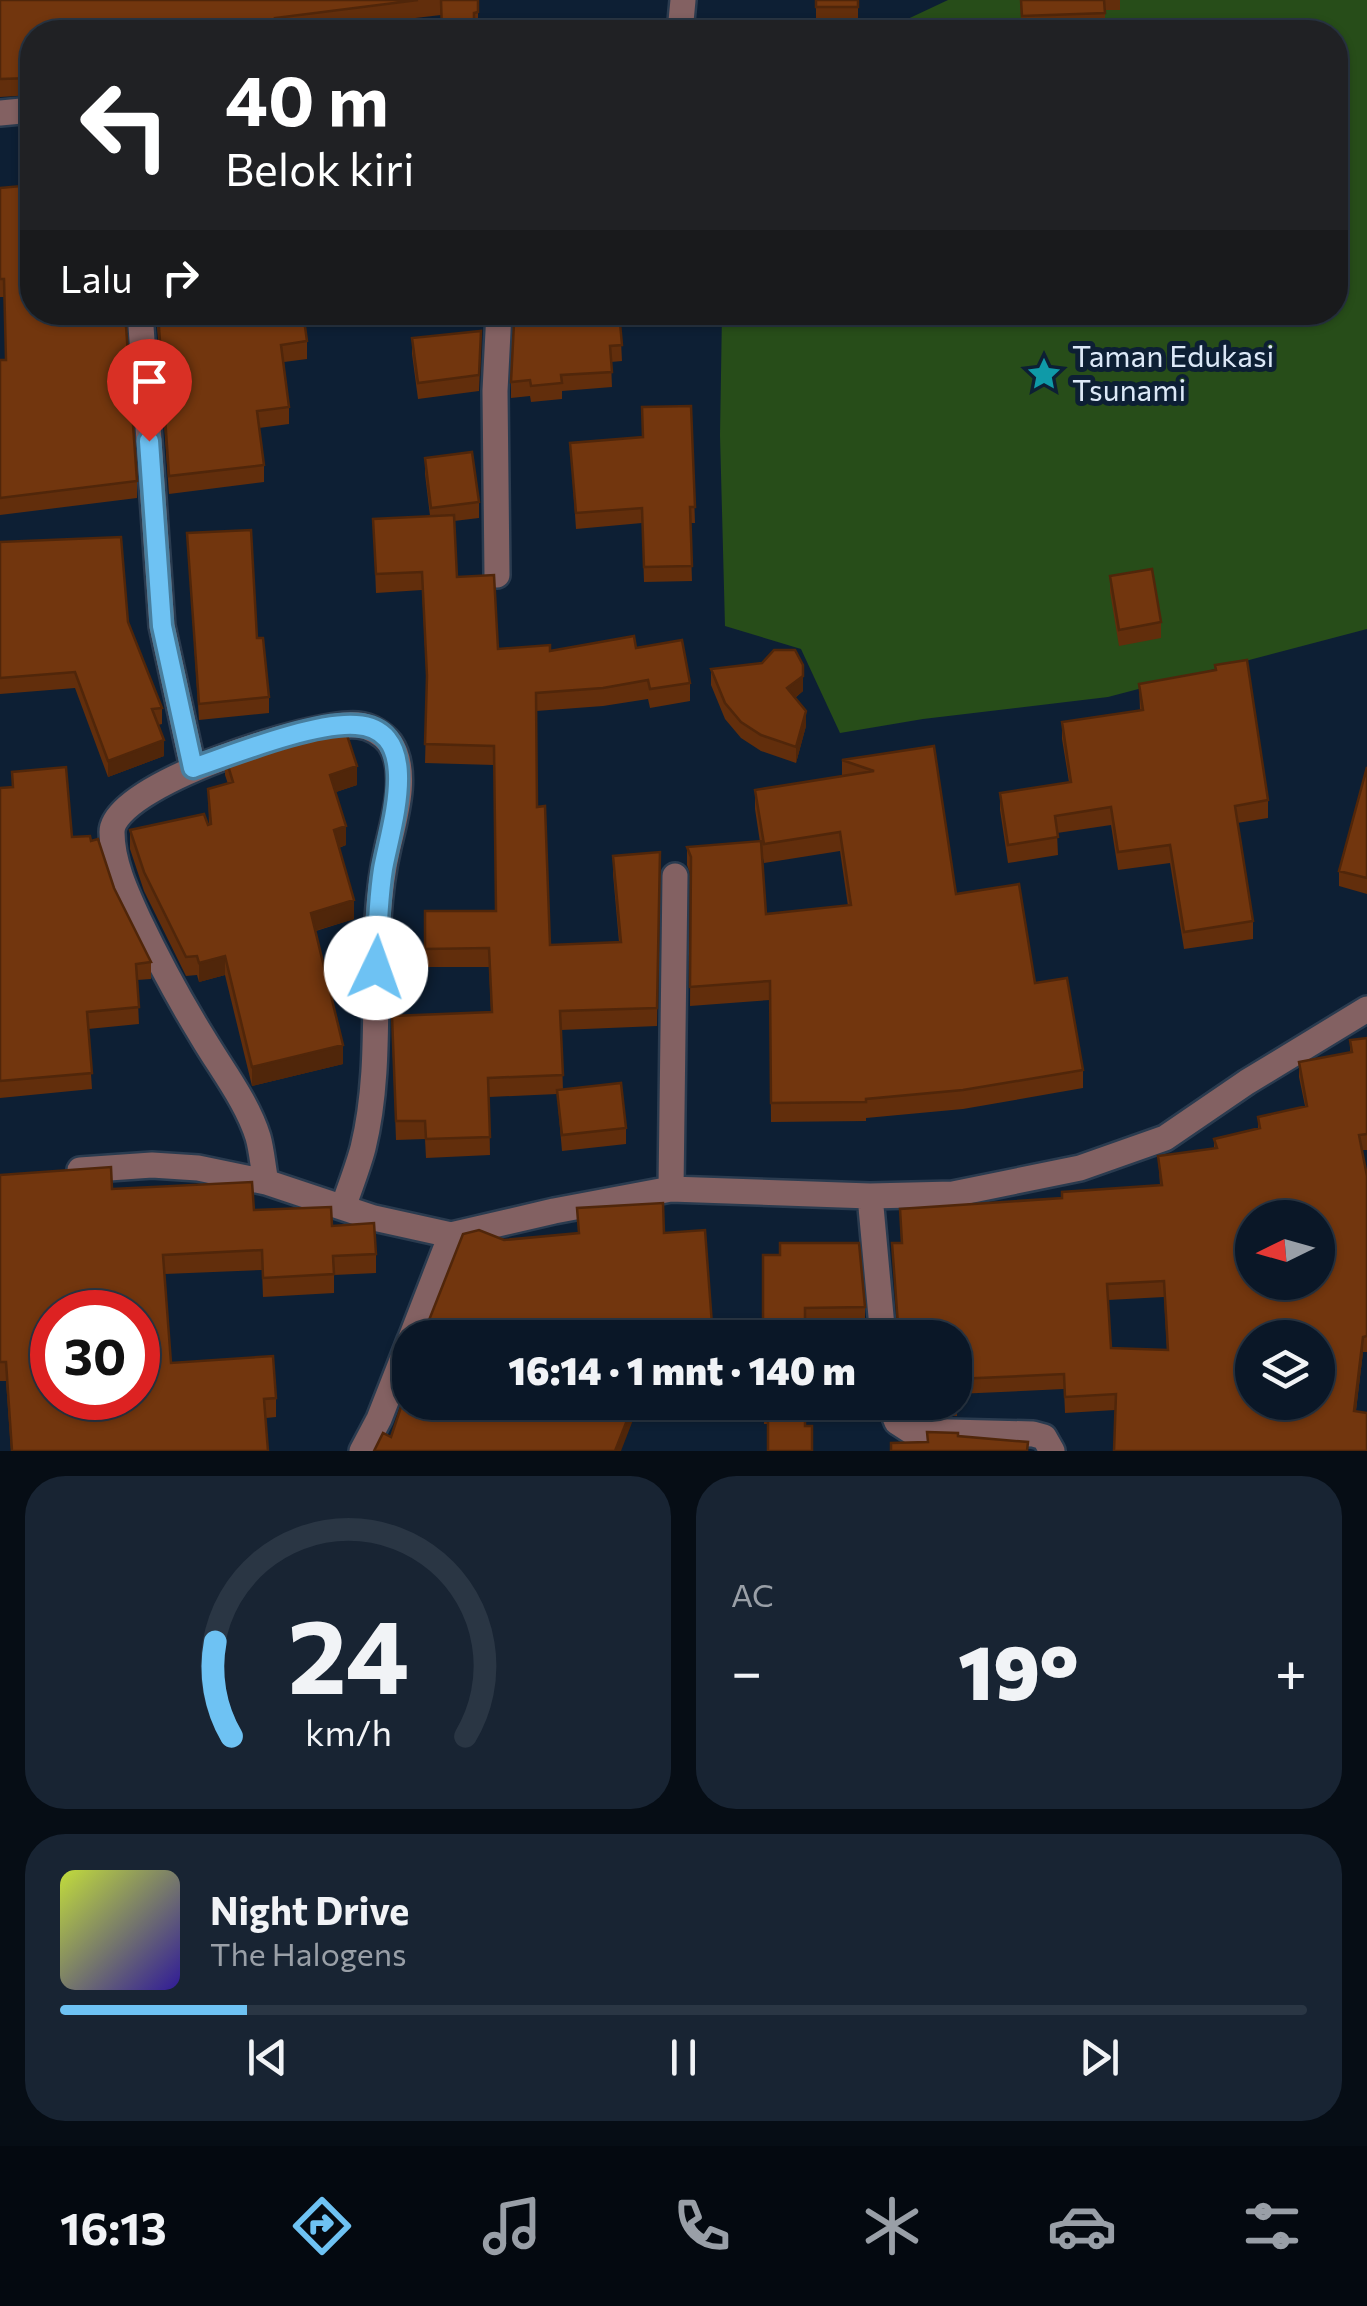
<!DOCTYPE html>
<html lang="id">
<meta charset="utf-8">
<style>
body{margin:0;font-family:Commissioner,sans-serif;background:#182433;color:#f1f3f6;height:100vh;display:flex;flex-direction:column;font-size:38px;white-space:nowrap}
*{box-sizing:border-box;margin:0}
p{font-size:32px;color:#999fa7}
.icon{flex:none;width:55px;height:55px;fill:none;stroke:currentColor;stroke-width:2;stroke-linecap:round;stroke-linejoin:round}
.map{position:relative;height:1451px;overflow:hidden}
.side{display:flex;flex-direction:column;gap:25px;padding:25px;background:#060d15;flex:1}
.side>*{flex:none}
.top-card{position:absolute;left:20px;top:20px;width:1328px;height:305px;border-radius:40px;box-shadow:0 2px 8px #0004,0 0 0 2px #2a3644;background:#202124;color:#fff;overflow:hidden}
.needle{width:65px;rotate:265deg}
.buttons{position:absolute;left:1235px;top:1200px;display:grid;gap:20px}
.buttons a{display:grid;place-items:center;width:100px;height:100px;border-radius:50%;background:#0a1727;box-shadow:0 2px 8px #0004,0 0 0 2px #2a3644;font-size:50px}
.speed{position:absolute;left:30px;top:1290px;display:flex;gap:20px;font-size:50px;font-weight:700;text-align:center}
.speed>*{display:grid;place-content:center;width:130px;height:130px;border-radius:50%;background:#0a1727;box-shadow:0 2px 8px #0004,0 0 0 2px #2a3644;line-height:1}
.speed .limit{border:15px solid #d22;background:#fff;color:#111}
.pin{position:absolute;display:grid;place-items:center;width:85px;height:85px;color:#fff;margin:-102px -42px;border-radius:50% 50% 50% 0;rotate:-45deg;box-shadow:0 0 10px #0007}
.pin .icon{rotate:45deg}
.me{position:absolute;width:110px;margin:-55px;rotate:3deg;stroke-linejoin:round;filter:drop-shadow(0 0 8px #0008)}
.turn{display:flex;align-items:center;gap:35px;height:210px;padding:0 40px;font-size:45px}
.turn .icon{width:130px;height:130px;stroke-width:2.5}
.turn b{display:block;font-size:70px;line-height:85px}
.then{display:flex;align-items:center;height:95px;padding:0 40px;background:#0003;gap:20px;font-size:38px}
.big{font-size:75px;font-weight:800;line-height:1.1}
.side .card{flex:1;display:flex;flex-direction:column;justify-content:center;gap:15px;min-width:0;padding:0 35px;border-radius:40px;background:#182433}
.side .dial{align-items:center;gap:0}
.dial svg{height:260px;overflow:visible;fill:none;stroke:#2a3644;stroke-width:7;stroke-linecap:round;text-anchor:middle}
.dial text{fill:#f1f3f6;stroke:none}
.song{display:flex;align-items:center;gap:30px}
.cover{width:120px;height:120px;border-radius:15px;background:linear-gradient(135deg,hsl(70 70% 55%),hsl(250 70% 35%))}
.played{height:10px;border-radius:5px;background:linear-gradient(90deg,#6ec2f3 15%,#2a3644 15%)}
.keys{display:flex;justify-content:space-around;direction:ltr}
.heat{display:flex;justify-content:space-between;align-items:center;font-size:55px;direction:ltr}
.side .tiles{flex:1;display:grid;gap:25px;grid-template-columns:1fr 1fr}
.card:last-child{grid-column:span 2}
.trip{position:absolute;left:392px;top:1320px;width:580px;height:100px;border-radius:40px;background:#0a1727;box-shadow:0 2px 8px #0004,0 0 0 2px #2a3644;font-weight:800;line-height:100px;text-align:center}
.dock{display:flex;height:160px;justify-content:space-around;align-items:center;background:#040910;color:#999fa7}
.dock .icon{width:70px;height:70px}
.dock .on{color:#6ec2f3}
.dock b{font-size:45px;color:#f1f3f6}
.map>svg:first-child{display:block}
.green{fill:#274d19}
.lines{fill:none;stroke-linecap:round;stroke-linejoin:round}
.minor-casing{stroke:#2a3b4f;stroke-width:30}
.minor{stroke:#836162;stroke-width:25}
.wall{fill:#622e0c;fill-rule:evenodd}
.shaded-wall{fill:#50260a}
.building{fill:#72360e;stroke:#50260a;stroke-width:2.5;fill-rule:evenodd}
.route-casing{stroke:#487e9e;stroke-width:25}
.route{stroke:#6ec2f3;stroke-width:18}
.labels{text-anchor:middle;stroke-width:10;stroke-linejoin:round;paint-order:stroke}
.poi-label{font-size:30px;fill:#dce8f7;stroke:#0d1f34;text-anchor:start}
</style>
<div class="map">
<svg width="1367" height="1451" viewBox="0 0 1367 1451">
<rect width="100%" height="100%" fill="#0d1f34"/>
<path class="green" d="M948,0H1367V629L1108,697L923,719L840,733L801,649L725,626L720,435L722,313L1335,312V32H880Z"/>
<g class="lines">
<g class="minor-casing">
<path id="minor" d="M680,32L683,0
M0,113L32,110
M140,312L162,626L193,768
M497,575L495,391L499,312
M80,1170L152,1165L198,1168L266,1182L374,1218L451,1235L554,1211L671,1189L870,1196L953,1194L1080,1168L1165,1138L1247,1082L1367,1009
M266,1182C263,1168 262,1151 258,1137C247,1102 222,1070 203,1038C179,999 158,960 138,918C126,892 112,862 112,832C112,785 315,720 358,725C370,726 383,734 390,743C409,771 395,817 388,847C365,945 387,1050 363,1148C358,1167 350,1187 344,1205
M671,1189L675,876
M870,1196L883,1338
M411,1338L451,1235
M889,1402L897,1422L911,1431L1033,1434L1044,1437L1052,1451
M362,1451L379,1419L410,1340"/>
</g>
<use href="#minor" class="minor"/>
</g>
<path class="wall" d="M0,0H478V30H474L441,15L296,32H32V95L0,97Z
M816,0H858V23L816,22Z
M1020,0H1120V10H1105V29L1022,32Z
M0,188L137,481V498L0,515V361L6,360L4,297H0Z
M156,312H303L307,341V359L284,362L289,407V424L259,428L264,465V482L169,494Z
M592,312H662V322H620L622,361L611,362L612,387L562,391V399L531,402L530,396L511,398V382L564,318Z
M412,338L481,347L479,391L418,399L412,354Z
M691,406L695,523H690L692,581L644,582L642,523L576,529L570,443L642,437Z
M425,458L479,502V518L454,521L457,577L498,649L550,651L636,648L690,683V701L650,708L648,699L603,706L536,711L537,807L550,945L619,942L613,874V856L660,852L657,1026L561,1030L563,1090L626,1128V1144L562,1151L557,1094L489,1097L490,1155L426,1158L425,1139L396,1140L392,1034L491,1012L489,967H425V911H496L494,765L425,763L427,688L422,590L376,593L373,519L430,516L425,474Z
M187,533L257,638L269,697V713L199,720Z
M0,542L128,622L162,708V724L158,725L164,756L108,777L75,688L0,694Z
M1110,576L1161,622V638L1119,646L1110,592Z
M803,665V691L795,698L806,726L796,763L761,751L741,738L725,719L711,685V669Z
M1139,684L1268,800V818L1237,823L1253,921V939L1184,949L1170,863L1118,870L1111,825L1057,833L1058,855L1008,863L1000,810V793L1069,782L1062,739V722L1140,710Z
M934,746L956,894L1035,983L1083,1070V1088L963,1109L866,1118V1121L771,1122L770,1000L690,1006L691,876L687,865V847L760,842L755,809V790L842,776V760ZM761,849L764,863L840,851L848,906L766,914Z
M276,751L357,785L336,792L346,845L339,848L354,919L316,931L343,1064L252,1086L225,975L199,982L197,975L186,976L144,891L130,849V830L209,825L208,789L228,784L225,775V756Z
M1367,767V894L1339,886V871Z
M12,772L72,837L91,841L151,962V979L137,980L139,1024L88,1029L92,1089L0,1098V788L12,787Z
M1367,1038V1150H1362L1367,1176V1352H1363L1356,1411L1115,1410L1065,1413L1064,1389L956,1394L957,1416L925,1415L924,1402H955V1338H898L892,1243H901L900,1209L1062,1198L1160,1185L1158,1156L1214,1149V1139L1258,1128V1117L1305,1106L1299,1077V1062L1350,1052V1040ZM1164,1297L1167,1350L1111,1348L1108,1300Z
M0,1175L112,1189L254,1210L332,1226L376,1254V1273L334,1275V1293L263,1297L262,1270L165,1274L171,1363L276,1398V1417L266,1418L268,1451H11L6,1381H0Z
M763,1255L865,1307V1323L805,1324Z
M410,1380L717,1402V1417H705V1420H633L391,1437Z
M764,1402H805L768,1424H764Z"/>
<path class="shaded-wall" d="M803,676V691L787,704V688Z
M806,711V726L796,763V747Z
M164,740V756L108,777V761Z
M357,766V785L330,794V775Z
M346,826V845L334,849V830Z
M354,900V919L311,932V913Z
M225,956V975L199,982V963Z
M343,1045V1064L252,1086V1067Z
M1363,1337V1352L1354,1426V1411Z
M633,1405V1420L621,1451H615Z"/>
<path class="building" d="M0,0H418L275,18L276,28L260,30V32H32V78L0,79Z
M441,0H478V12L474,13V32H442Z
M816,0H858V7H816Z
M1021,0H1104L1105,13L1022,16Z
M32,185V312H125L137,481L0,498V360H6L4,279H0V188Z
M158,312H303L307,341L281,345L289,407L257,411L264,465L169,476Z
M592,312H619L622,345L610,346L612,372L561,375L562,383L531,386L530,380L511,382L514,323L564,318V315Z
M481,331L479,375L418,383L412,338Z
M691,406L695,507H690L692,566L644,567L642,508L576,513L570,443L643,437L642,407Z
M472,452L479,502L431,508L425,458Z
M454,515L457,577L494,575L498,649L550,645V651L634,636L636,648L682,640L690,683L650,689L648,680L603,688L536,693L537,807L545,806L550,945L621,942L613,856L660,852L657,1008L560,1011L563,1075L488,1078L490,1137L426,1139L425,1121H396L392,1016L492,1012L489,948L425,949V911H496L494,746L425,744L427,676L422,572L376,574L373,519Z
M251,530L257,638H263L269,697L199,704L187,533Z
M121,537L128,622L162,708L152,709L164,740L108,761L75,672L0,678V542Z
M1152,569L1161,622L1119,630L1110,576Z
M774,650H795L803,665V676L787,688L806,711L796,747L761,735L741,722L725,703L711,669L762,663Z
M1247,660L1268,800L1235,806L1253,921L1184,932L1170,845L1118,852L1111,807L1055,816L1058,837L1008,845L1000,793L1071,782L1062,722L1143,710L1139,684L1216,670L1215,665Z
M345,729L357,766L330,775L346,826L334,830L354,900L311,913L343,1045L252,1067L225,956L199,963L197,956L186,957L144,872L130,830L204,814L208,825L211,824L208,789L233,782L225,756L274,741L276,751Z
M934,746L956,894L1019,884L1035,983L1067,978L1083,1070L963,1090L866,1099V1102L771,1103L770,981L690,987L691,857L687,847L761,841L766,914L851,905L840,832L764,844L755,790L874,771L842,760Z
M66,767L72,837L90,836L91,841L98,839L114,888L151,962L136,964L139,1007L87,1012L92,1073L0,1081V788L13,787L12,772Z
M1367,767V878L1339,871Z
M1367,1038V1134L1359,1135L1367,1176V1336L1363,1337L1354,1411L1367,1413V1451H1114L1116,1394L1065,1397L1064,1374L956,1379L957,1400H955V1338H899L892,1243H902L900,1209L1062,1198V1192L1162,1185L1158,1156L1217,1148L1214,1139L1260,1128L1258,1117L1307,1106L1299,1062L1352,1052L1350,1040ZM1252,1218H1318V1282H1252ZM1164,1281L1168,1350L1111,1348L1107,1284ZM1252,1338H1318V1402H1252Z
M621,1083L626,1128L562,1135L557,1090Z
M111,1167L112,1189L252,1182L254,1210L331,1207L332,1226L374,1223L376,1254L333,1256L334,1274L263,1278L262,1250L163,1255L171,1363L273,1356L276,1398L264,1399L268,1451H12L6,1362H0V1175ZM52,1312H138V1398H52Z
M663,1203L664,1233L705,1230L713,1338H422L463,1234L479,1230L504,1240L579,1233L577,1208Z
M780,1243H859L865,1307L805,1308V1338H763V1255H780Z
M410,1380V1402H705V1405H633L615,1451H374L383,1433L391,1437Z
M764,1402H805V1426H812V1451H768V1408H764Z
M927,1432L958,1433V1436L1028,1442L1027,1451H891V1443L928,1442Z"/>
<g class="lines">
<g class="route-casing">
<path id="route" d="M149,441L162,626L193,768C234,754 314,722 356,725C425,729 390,829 383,869C378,901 377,935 376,968"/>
</g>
<use href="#route" class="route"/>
</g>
<defs>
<g id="sight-bare" transform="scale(2.7)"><path d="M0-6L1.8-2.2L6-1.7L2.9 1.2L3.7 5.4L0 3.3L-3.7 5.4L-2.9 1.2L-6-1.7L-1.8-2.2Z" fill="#0f9aa8" stroke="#0d1f34" stroke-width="2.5" paint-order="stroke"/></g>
</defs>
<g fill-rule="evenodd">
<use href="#sight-bare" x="1044" y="374"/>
</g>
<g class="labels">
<g class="poi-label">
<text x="1072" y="367">Taman Edukasi<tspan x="1072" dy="34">Tsunami</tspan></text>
</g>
</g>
</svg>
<div class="buttons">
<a><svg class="needle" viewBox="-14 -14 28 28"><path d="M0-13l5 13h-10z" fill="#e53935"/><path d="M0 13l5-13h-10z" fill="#999fa7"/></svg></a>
<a><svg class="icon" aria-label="layers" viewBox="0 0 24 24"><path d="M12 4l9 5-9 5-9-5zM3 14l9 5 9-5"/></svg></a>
</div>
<div class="speed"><div class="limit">30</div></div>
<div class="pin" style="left:149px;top:441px;background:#d93025"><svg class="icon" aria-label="arrive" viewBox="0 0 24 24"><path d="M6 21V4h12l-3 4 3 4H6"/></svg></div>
<svg class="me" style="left:376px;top:968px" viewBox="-20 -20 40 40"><circle r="19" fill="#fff"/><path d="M0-13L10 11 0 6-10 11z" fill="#6ec2f3"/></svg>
<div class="trip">16:14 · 1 mnt · 140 m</div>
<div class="top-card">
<div class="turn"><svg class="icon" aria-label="left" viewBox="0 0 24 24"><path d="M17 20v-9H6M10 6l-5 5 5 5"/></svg><div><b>40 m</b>Belok kiri</div></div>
<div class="then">Lalu<svg class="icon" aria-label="right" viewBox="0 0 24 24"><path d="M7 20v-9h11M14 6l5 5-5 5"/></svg></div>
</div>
</div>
<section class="side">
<div class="tiles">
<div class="card dial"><svg viewBox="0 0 100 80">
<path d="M14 69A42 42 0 1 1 86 69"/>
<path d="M14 69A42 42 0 0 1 9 40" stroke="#6ec2f3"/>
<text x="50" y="56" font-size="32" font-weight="700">24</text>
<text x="50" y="72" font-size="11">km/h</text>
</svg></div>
<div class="card"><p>AC</p>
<div class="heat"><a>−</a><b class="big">19°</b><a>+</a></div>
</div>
<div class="card">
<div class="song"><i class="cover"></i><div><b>Night Drive</b><p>The Halogens</p></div></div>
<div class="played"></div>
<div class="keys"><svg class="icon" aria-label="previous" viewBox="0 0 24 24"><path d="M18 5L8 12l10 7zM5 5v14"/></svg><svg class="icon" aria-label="pause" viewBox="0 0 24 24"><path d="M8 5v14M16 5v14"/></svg><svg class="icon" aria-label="next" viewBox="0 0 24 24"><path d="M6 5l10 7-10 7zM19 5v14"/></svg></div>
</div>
</div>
</section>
<nav class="dock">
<b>16:13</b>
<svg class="icon on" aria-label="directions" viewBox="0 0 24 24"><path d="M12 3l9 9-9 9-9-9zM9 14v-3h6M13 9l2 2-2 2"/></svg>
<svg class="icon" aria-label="music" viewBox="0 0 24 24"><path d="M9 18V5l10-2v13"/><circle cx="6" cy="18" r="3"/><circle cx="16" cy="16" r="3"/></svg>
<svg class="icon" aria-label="phone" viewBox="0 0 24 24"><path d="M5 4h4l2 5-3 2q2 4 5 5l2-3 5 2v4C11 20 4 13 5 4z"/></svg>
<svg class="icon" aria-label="climate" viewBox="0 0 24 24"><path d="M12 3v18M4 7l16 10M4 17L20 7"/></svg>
<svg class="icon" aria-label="car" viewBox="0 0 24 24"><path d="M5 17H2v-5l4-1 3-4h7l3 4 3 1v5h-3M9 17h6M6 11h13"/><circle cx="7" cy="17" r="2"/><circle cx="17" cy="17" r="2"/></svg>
<svg class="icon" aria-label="filters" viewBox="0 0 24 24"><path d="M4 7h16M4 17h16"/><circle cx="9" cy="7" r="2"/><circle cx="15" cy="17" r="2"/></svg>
</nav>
